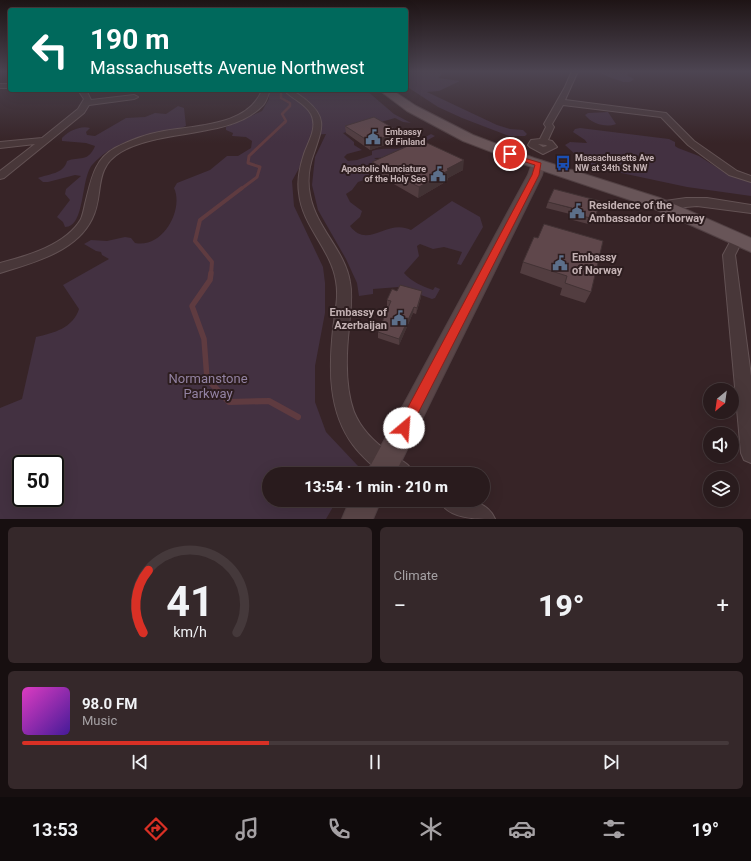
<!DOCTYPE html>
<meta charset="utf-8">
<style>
body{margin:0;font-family:Roboto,sans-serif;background:#35282a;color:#f1f3f6;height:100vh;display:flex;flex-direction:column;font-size:15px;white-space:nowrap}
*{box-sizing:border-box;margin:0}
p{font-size:13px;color:#a5a1a4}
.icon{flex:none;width:22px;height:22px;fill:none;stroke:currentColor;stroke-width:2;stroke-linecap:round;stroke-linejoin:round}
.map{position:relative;height:519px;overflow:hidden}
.sheet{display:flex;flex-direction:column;gap:8px;padding:8px;background:#170f10;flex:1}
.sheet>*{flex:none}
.banner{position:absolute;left:8px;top:8px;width:400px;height:84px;border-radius:4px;box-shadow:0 4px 16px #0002,0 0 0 1px #45393b;background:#00695c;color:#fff;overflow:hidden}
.needle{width:26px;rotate:209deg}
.controls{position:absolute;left:703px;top:383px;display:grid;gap:8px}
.controls a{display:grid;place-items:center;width:36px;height:36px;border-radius:50%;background:#291b1d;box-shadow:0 4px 16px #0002,0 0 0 1px #45393b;font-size:20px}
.speed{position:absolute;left:12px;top:455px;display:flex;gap:8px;font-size:20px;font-weight:700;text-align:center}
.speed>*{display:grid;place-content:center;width:52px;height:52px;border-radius:50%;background:#291b1d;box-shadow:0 4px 16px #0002,0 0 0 1px #45393b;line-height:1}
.speed .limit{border:2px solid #111;border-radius:6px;background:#fff;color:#111}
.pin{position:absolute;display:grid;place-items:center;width:34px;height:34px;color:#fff;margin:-17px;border:2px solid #fff;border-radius:50%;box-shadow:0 1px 4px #0007}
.me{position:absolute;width:44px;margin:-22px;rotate:27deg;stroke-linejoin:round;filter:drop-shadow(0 0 3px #0008)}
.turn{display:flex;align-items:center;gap:14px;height:84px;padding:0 16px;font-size:18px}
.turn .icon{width:52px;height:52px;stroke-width:2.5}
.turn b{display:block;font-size:28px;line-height:34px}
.big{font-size:30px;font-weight:800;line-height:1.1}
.sheet .card{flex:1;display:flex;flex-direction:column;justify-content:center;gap:6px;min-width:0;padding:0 14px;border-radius:6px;background:#35282a}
.sheet .dial{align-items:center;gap:0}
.dial svg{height:104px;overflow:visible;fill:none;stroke:#45393b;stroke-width:7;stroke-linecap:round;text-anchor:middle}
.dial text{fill:#f1f3f6;stroke:none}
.song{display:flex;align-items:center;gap:12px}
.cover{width:48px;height:48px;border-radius:6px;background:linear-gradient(135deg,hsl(310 70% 55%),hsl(260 70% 35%))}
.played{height:4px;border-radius:2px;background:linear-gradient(90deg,#d93025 35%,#45393b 35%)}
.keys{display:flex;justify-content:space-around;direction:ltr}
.heat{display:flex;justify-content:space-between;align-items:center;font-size:22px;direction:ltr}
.sheet .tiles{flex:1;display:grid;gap:8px;grid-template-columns:1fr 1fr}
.card:last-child{grid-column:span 2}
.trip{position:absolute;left:262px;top:467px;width:228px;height:40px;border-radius:20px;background:#291b1d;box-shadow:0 4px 16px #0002,0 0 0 1px #45393b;font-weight:800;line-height:40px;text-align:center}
.dock{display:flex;height:64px;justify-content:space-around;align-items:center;background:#100b0c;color:#a5a1a4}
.dock .icon{width:28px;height:28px}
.dock .current{color:#d93025}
.dock b{font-size:18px;color:#f1f3f6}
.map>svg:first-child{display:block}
.green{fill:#433141;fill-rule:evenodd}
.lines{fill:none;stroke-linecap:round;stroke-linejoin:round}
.stream-far4{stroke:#5f3b40;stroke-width:2.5}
.stream-far3{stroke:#5f3b40;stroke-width:3}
.stream-far2{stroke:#5f3b40;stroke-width:4}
.stream-far1{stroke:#5f3b40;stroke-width:5.5}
.stream{stroke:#5f3b40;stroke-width:6}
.minor-casing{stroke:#635254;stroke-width:2}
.tertiary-casing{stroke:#635254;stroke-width:2}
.secondary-casing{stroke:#514043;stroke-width:2}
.primary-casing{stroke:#514043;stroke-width:2}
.minor{fill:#483739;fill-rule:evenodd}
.tertiary{fill:#483739;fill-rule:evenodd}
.secondary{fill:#5a4648;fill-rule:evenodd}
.primary{fill:#685558;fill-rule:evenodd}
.wall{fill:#523d40}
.shaded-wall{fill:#423234}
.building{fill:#5f474b;stroke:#423234}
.route{fill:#d93025;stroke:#8d1f18}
.labels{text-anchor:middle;stroke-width:4;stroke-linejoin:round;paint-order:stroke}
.far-poi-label{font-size:9px;font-weight:bold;fill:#c4b2b4;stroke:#2d1d1f;text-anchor:start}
.poi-label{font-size:11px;font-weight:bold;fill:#c4b2b4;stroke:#2d1d1f;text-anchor:start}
.near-park-label{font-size:13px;fill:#9282a2;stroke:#2d1d1f}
</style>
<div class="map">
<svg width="751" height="519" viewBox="0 0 751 519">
<rect width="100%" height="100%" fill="#372427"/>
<path class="green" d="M406,71H446L438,78L460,81L439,91L427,92L497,125L510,129L523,130L527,134L525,136H509L462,118L438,107L406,86Z
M593,71H631L627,75L634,79L630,82H623Z
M269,90H366L394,114L411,123L403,122L395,118L343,133L354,142V145L362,150L347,154L344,157L348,161L357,160L372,155V151C383,147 391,150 401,148C411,146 421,139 431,134L435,136L398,157L374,158L381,162L377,167L368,168V173L373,177L358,182L352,190L346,194L350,202L362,211L360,217L350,226C368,250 387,218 411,230L452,201L480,217L483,227L461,265L457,264L462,252L444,247L433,249L420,244L417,246L419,256L404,273C412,282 422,286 433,290L435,287L440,289L435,298L432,299L399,287L373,289V294L359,296L357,283L346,259L318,210L312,185L315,157L326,134L310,135L309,145L303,161L292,181L294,206L323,267L325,283V313L315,366V402L326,432L358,466L353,474H269V500H337L326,519H0V408L22,399L36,337C54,333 73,328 79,309L63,285L109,259L102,255L101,252L96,251L84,244L91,240L107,241L125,237L131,238L135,243C163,249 184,209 174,188L177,183L210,170L227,156H238L251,148L252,141L246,137L232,136L233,133L226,130V127L262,111L269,99ZM21,464H55V498H21Z
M178,106L184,108L186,126C177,130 168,130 159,132C136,137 109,146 93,164C80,177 86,227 65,227L63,222L57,217L70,200L65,194L66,189L81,176L75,175L48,182H43L38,178C48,174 64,174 67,161C79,156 88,163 95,146L86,143L62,141V138C68,131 81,125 90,128L86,132L87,135L95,136L126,118L145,117L155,113L166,114Z
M608,112L616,124C606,128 592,124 585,115L588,113Z
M580,128L669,139L675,142V146L678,148L699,156L727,174L751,182V196L687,187L579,164L574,161L577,156L565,145L570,142L587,143L585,140L573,132L575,129Z"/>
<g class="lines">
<path class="stream-far4" d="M281,90V98L290,103V106L282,114L286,121L284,123"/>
<path class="stream-far3" d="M241,189L257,177L260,167L248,163L249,156L285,122"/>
<path class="stream-far2" d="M211,274L212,262L195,241L200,220L242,188"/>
<path class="stream-far1" d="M210,382L207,379L204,339L192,306L210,280L211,273"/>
<path class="stream" d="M209,381L229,402L269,401L298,417"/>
<g class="minor-casing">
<path id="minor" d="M572,71H578L565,100L666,113L694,141L737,171L751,176V182L729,175L715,165L688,145L661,117L563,105L552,124L554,127L548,140L552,141L557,147L543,154L530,147L528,145L531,140L540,139L546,127L544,124L565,87ZM538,144L546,145L547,146L543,147Z
M0,84H10V88H0Z
M78,90H86L91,100L134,95L138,97L134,99L89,105L84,113L4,178L0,179V171L35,144L0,148V142L42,138L78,109L84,99Z
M262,90H270C268,95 267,100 264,104C234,139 162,128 121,152C92,169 105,194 92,219C76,252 32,263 0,273V263C27,256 66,245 81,219C83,214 84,209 85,204C91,182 93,160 115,148C130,140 147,134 164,131C197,125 248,126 262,90Z
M284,90C294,90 298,94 306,100C328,118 322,129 314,153C309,166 307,181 310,195C316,228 345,250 350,282C353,298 350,313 349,328C346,354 345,387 354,412C361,429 375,443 390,453C399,460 410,463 414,474C406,474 395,475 387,474C377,472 359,453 353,445C328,411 329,369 333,329C335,313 339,297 336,281C331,249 302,226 299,193C297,180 300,166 304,154C308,142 318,128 311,114C305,103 292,99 284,90Z
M740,236L746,240L739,247L735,255L751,376V463L744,460L741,453L723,255L730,242Z
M439,500C459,500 486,497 495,519C475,519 448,519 439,500Z"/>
</g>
<g class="tertiary-casing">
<path id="tertiary" d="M686,198H707L751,205V213L697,206L663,209L658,208L656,205L658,202Z"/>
</g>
<g class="secondary-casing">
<path id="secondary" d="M538,160L543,161L545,164L542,175L395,474H366L528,175L533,161Z
M350,500H381L373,519H342Z"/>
</g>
<g class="primary-casing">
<path id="primary" d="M379,90H392L416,106L473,135L534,158L660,198L751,238V252L648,206L523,164L463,141L407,111Z"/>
</g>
<use href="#minor" class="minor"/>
<use href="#tertiary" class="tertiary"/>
<use href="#secondary" class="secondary"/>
<use href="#primary" class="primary"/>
</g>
<path class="wall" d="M345,126L400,132V140L370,150L346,133Z
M372,162L463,170L448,178L447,181L418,198L373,172Z
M548,202L596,215L593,221L590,220L588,224L569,219L570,214L546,208Z
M534,237L591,292L585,303L560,295L562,288L520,273L523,262Z
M397,291L421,297L416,314L413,313L399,345L378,338V332L389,307L387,306V300Z"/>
<path class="shaded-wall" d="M400,132V140L370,150V142Z
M464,160L463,170L448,178L447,181L418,198L419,187L447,169Z
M422,291L421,297L416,314L417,308Z
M414,307L413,313L399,345V339Z"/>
<path class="building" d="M374,117L400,132L370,142L345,126Z
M419,141H423L464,160L447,169L449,170L419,187L372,162Z
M554,189L600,201L596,215L592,214L590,218L571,213L572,208L548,202Z
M544,224L603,241L591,292L565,283L567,276L523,262L534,237L538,238Z
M400,285L422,291L417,308L414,307L399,339L378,332L391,301L387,300L392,289L397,291Z"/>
<linearGradient id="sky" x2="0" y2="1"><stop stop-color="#1e1415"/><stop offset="0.5" stop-color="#4d4552"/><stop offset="1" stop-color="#4d4552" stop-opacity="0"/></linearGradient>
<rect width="751" height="143" fill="url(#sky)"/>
<path class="route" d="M507,153L541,163L539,175L408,433L404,435L399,433L397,428L399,424L532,175L535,165L507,156Z"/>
<defs>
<g id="civic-bare" transform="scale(1.2)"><path d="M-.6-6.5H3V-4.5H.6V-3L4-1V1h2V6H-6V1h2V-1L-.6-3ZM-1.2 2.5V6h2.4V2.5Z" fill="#5c6f8a" stroke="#2d1d1f" stroke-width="2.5" paint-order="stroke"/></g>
<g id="bus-bare" transform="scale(1.2)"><path d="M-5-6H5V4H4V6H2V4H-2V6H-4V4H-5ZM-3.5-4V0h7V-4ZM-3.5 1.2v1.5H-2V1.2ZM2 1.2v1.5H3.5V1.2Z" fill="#1a4fb4" stroke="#2d1d1f" stroke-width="2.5" paint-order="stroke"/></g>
</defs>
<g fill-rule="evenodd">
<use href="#civic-bare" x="373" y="137"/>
<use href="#bus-bare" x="563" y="163"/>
<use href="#civic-bare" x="438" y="174"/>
<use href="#civic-bare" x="577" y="211"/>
<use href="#civic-bare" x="560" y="263"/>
<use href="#civic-bare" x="399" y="318"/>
</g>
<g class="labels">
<g class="far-poi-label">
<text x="385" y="135">Embassy<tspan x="385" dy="10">of Finland</tspan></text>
<text x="575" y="161">Massachusetts Ave<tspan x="575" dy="10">NW at 34th St NW</tspan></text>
<text x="426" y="172" text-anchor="end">Apostolic Nunciature<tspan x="426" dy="10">of the Holy See</tspan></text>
</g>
<g class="poi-label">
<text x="589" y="209">Residence of the<tspan x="589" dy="13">Ambassador of Norway</tspan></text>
<text x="572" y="261">Embassy<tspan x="572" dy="13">of Norway</tspan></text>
<text x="387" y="316" text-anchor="end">Embassy of<tspan x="387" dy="13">Azerbaijan</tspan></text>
</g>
<g class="near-park-label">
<text x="208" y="383">Normanstone<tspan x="208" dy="15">Parkway</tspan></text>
</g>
</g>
</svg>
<div class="controls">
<a><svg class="needle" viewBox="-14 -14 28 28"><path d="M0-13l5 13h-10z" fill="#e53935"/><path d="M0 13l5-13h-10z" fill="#a5a1a4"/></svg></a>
<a><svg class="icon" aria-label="sound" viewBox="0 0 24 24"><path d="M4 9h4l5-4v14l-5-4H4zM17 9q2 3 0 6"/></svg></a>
<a><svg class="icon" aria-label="layers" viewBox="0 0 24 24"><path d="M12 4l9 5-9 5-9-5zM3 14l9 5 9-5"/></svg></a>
</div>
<div class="speed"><div class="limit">50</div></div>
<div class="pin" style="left:510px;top:154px;background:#d93025"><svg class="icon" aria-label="arrive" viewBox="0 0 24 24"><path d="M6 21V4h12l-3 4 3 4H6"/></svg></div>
<svg class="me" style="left:404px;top:428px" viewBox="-20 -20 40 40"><circle r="19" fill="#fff"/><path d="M0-13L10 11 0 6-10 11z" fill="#d93025"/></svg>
<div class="trip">13:54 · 1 min · 210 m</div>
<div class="banner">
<div class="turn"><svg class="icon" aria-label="left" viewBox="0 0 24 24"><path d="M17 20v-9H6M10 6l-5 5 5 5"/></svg><div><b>190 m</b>Massachusetts Avenue Northwest</div></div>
</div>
</div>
<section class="sheet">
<div class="tiles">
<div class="card dial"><svg viewBox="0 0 100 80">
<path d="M14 69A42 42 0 1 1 86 69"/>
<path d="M14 69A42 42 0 0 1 18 21" stroke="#d93025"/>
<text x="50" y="56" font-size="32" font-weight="700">41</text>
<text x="50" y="72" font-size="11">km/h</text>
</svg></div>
<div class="card"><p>Climate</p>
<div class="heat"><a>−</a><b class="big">19°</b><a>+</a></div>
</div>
<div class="card">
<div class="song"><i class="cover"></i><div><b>98.0 FM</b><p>Music</p></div></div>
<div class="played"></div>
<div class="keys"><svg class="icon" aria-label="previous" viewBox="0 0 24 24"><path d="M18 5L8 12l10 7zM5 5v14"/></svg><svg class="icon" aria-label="pause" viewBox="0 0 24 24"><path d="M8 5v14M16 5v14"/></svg><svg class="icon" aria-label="next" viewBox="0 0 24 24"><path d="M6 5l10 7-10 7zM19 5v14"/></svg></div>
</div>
</div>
</section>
<nav class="dock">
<b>13:53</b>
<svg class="icon current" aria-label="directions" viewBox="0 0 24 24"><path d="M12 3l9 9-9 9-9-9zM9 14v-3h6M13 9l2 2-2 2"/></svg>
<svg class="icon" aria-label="music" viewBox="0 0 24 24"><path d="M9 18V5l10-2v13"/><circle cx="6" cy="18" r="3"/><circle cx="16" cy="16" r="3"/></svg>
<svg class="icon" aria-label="phone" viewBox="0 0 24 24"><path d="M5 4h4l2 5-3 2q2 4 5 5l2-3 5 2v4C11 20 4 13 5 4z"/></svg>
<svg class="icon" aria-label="climate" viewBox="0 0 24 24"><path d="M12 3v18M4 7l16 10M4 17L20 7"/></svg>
<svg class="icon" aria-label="car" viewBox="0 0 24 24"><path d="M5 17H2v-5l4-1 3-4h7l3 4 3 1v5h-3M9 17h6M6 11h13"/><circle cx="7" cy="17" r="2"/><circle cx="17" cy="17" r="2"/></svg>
<svg class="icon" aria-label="filters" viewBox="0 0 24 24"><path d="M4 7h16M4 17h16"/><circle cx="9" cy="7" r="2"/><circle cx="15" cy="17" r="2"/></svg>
<b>19°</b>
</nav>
